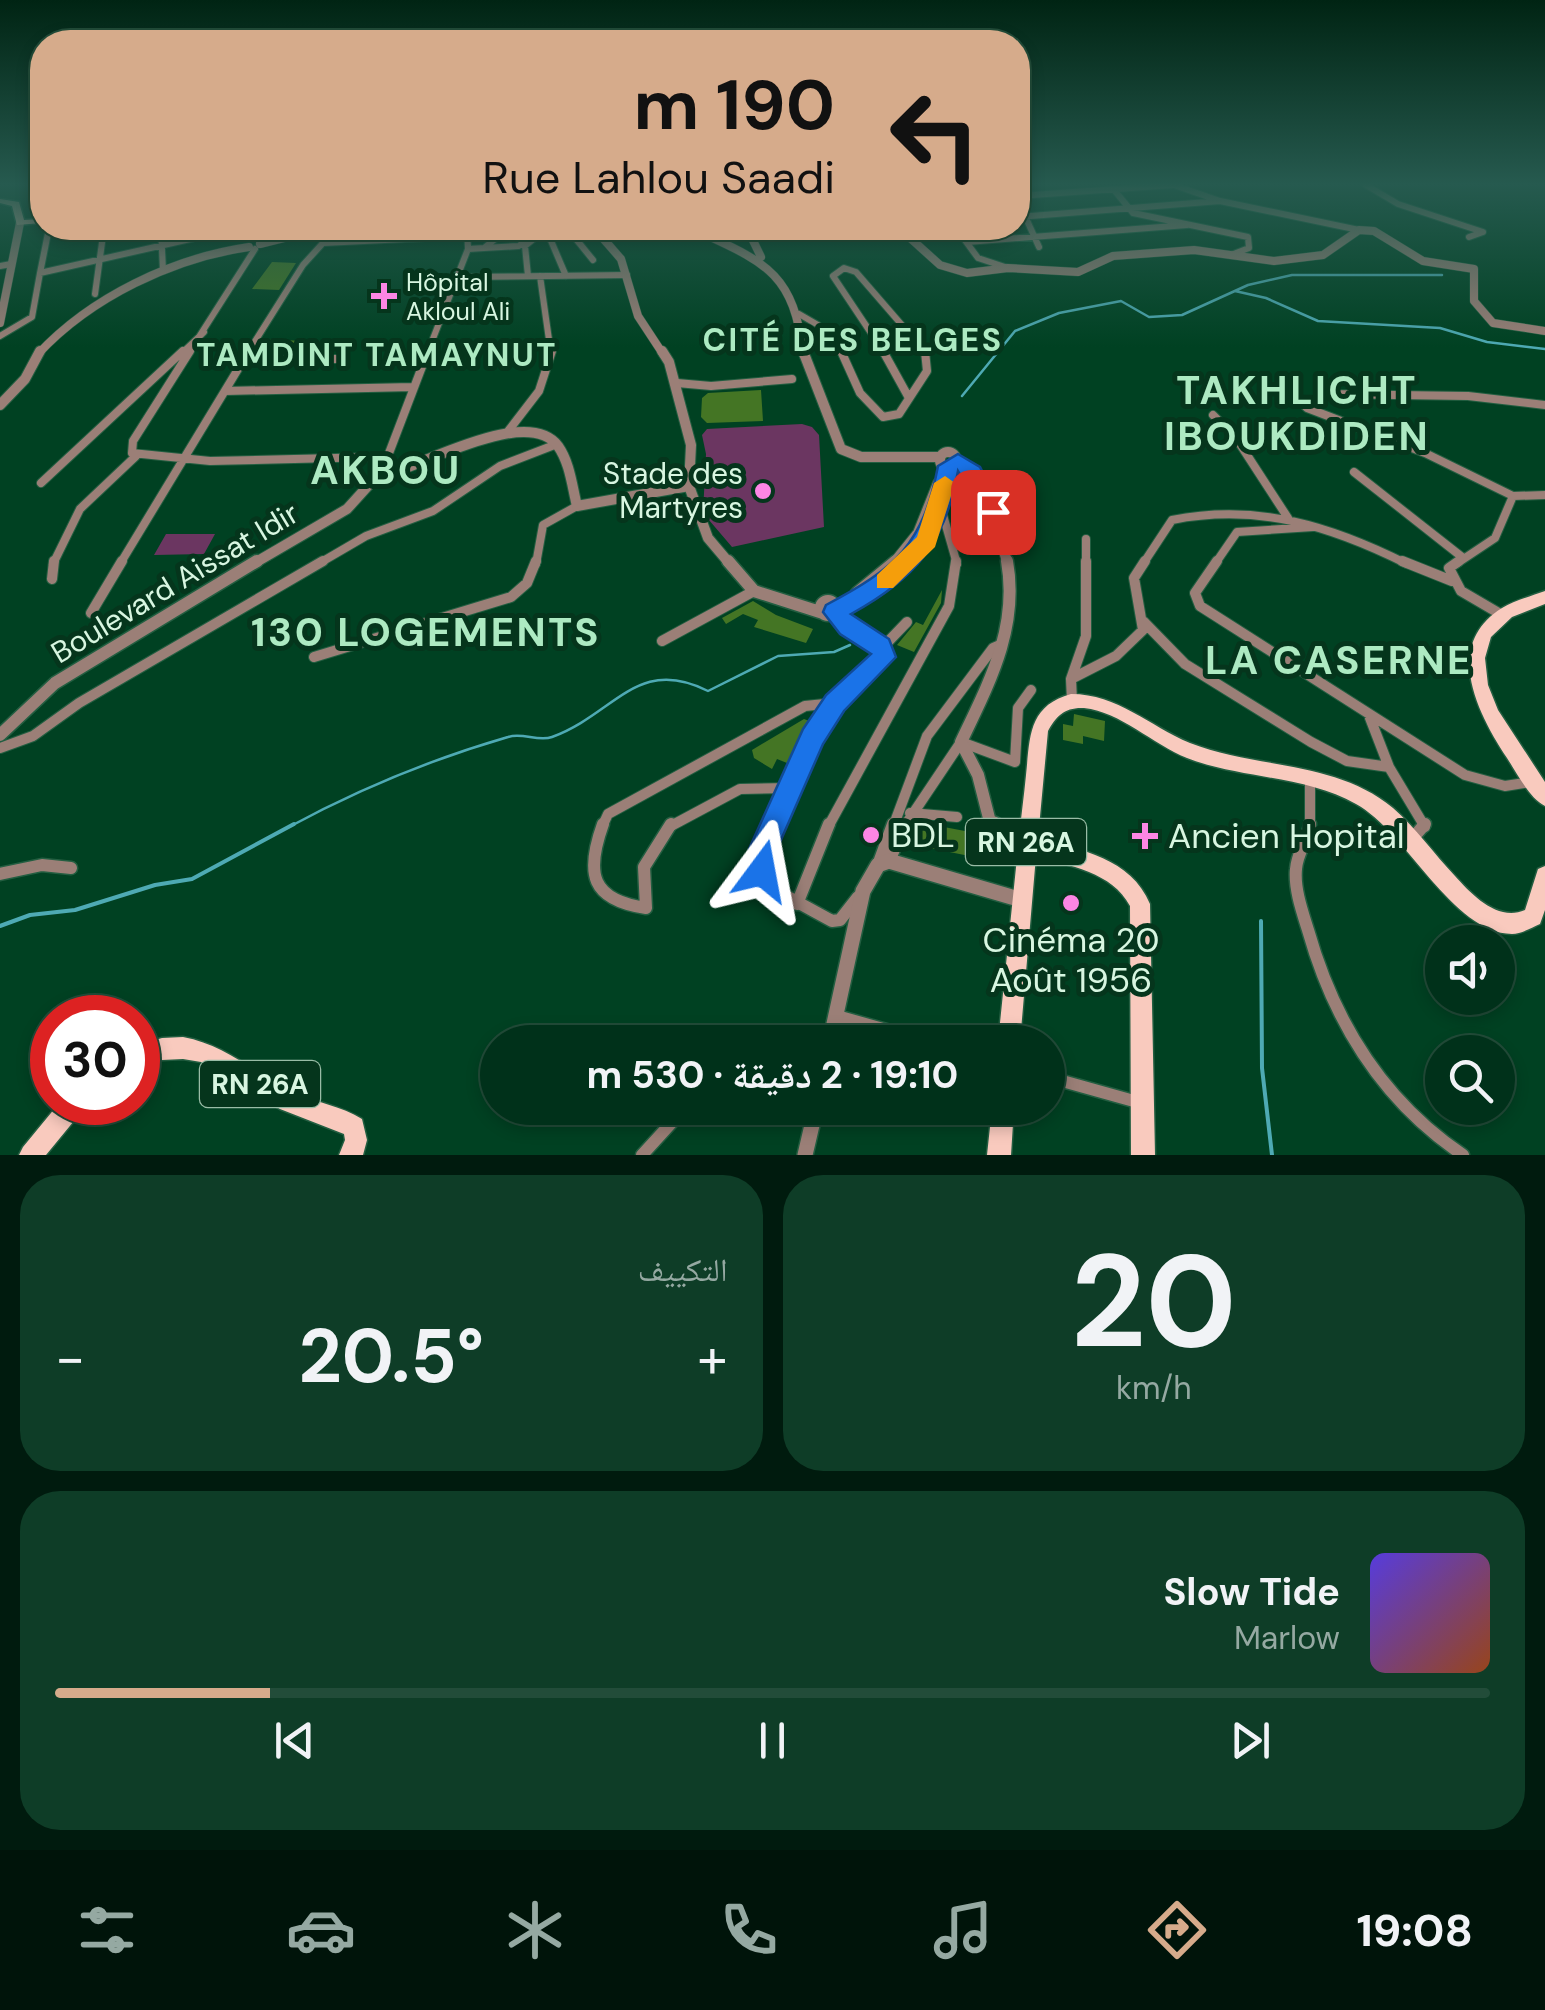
<!DOCTYPE html>
<html lang="ar">
<meta charset="utf-8">
<style>
body{margin:0;font-family:"DM Sans","Noto Naskh Arabic",sans-serif;background:#0e3d27;color:#f1f3f6;direction:rtl;height:100vh;display:flex;flex-direction:column;font-size:38px;white-space:nowrap}
*{box-sizing:border-box;margin:0}
p{font-size:32px;color:#95a9a2}
.icon{flex:none;width:55px;height:55px;fill:none;stroke:currentColor;stroke-width:2;stroke-linecap:round;stroke-linejoin:round}
.map{position:relative;height:1155px;overflow:hidden;direction:ltr}
.side{display:flex;flex-direction:column;gap:20px;padding:20px;background:#001b0e;flex:1}
.side>*{flex:none}
.hud{position:absolute;left:30px;top:30px;width:1000px;height:210px;border-radius:40px;box-shadow:0 5px 15px #0003,0 0 0 2px #224c39;direction:rtl;background:#d6ab8b;color:#111;overflow:hidden}
.buttons{position:absolute;left:1425px;top:925px;display:grid;gap:20px}
.buttons a{display:grid;place-items:center;width:90px;height:90px;border-radius:50%;background:#00311a;box-shadow:0 5px 15px #0003,0 0 0 2px #224c39;font-size:50px}
.speed{position:absolute;left:30px;top:995px;display:flex;gap:20px;font-size:50px;font-weight:700;text-align:center}
.speed>*{display:grid;place-content:center;width:130px;height:130px;border-radius:50%;background:#00311a;box-shadow:0 5px 15px #0003,0 0 0 2px #224c39;line-height:1}
.speed .limit{border:15px solid #d22;background:#fff;color:#111}
.pin{position:absolute;display:grid;place-items:center;width:85px;height:85px;color:#fff;margin:-42px;border-radius:20px;box-shadow:0 5px 15px #0006}
.me{position:absolute;width:110px;margin:-55px;rotate:13deg;stroke-linejoin:round;filter:drop-shadow(0 0 8px #0008)}
.turn{display:flex;align-items:center;gap:35px;height:210px;padding:0 30px;font-size:45px}
.turn .icon{width:130px;height:130px;stroke-width:2.5}
.turn b{display:block;font-size:70px;line-height:85px}
.big{font-size:75px;font-weight:700;line-height:1.1}
.side .widget{flex:1;display:flex;flex-direction:column;justify-content:center;gap:15px;min-width:0;padding:0 35px;border-radius:40px;background:#0e3d27}
.side .dial{align-items:center;gap:0}
.dial b{font-size:130px;line-height:1}
.song{display:flex;align-items:center;gap:30px}
.cover{width:120px;height:120px;border-radius:15px;background:linear-gradient(135deg,hsl(250 70% 55%),hsl(20 70% 35%))}
.played{height:10px;border-radius:5px;background:linear-gradient(90deg,#d6ab8b 15%,#224c39 15%)}
.keys{display:flex;justify-content:space-around;direction:ltr}
.heat{display:flex;justify-content:space-between;align-items:center;font-size:55px;direction:ltr}
.side .tiles{flex:1;display:grid;gap:20px;grid-template-columns:1fr 1fr}
.widget:last-child{grid-column:span 2}
.trip{position:absolute;left:480px;top:1025px;width:585px;height:100px;border-radius:50px;background:#00311a;box-shadow:0 5px 15px #0003,0 0 0 2px #224c39;font-weight:700;line-height:100px;text-align:center;direction:rtl}
.tabs{display:flex;height:160px;justify-content:space-around;align-items:center;background:#00140a;color:#95a9a2}
.tabs .icon{width:70px;height:70px}
.tabs .active{color:#d6ab8b}
.tabs b{font-size:45px;color:#f1f3f6}
.map>svg:first-child{display:block}
.green{fill:#6b3661}
.lines{fill:none;stroke-linecap:round;stroke-linejoin:round}
.stream-far1{stroke:#4eaab4;stroke-width:2.5}
.stream{stroke:#4eaab4;stroke-width:4}
.building{fill:#447524}
.minor-far3-casing{stroke:#235e41;stroke-width:8}
.minor-far2-casing{stroke:#235e41;stroke-width:10}
.minor-far1-casing{stroke:#235e41;stroke-width:12}
.minor-casing{stroke:#235e41;stroke-width:15}
.tertiary-far3-casing{stroke:#235e41;stroke-width:9}
.tertiary-far2-casing{stroke:#235e41;stroke-width:12}
.tertiary-far1-casing{stroke:#235e41;stroke-width:15}
.tertiary-casing{stroke:#235e41;stroke-width:18}
.secondary-casing{stroke:#235e41;stroke-width:3}
.primary-casing{stroke:#235e41;stroke-width:3}
.minor-far3{stroke:#9b7f77;stroke-width:6}
.minor-far2{stroke:#9b7f77;stroke-width:8}
.minor-far1{stroke:#9b7f77;stroke-width:10}
.minor{stroke:#9b7f77;stroke-width:12}
.tertiary-far3{stroke:#9b7f77;stroke-width:8}
.tertiary-far2{stroke:#9b7f77;stroke-width:10}
.tertiary-far1{stroke:#9b7f77;stroke-width:12}
.tertiary{stroke:#9b7f77;stroke-width:15}
.secondary{fill:#d5a89c;fill-rule:evenodd}
.primary{fill:#f9cabe;fill-rule:evenodd}
.route{fill:#1a73e8;stroke:#114b97;stroke-width:2.5}
.slow{fill:#f59e0b}
.poi-dot{fill:#fc86e4;stroke:#05351c;stroke-width:4}
.labels{text-anchor:middle;stroke-width:10;stroke-linejoin:round;paint-order:stroke}
.far-poi-label{font-size:25px;fill:#d8f6e1;stroke:#05351c;text-anchor:start}
.shield{fill:#05351c;stroke:#99bca6;stroke-width:2.5}
.shield-label{font-size:28px;font-weight:bold;fill:#d8f6e1}
.poi-label{font-size:30px;fill:#d8f6e1;stroke:#05351c;text-anchor:end}
.street-label{font-size:30px;fill:#d8f6e1;stroke:#05351c}
.far-district-label{font-size:32px;font-weight:bold;letter-spacing:2.5px;fill:#adeac2;stroke:#05351c}
.near-poi-label{font-size:35px;fill:#d8f6e1;stroke:#05351c;text-anchor:start}
.district-label{font-size:40px;font-weight:bold;letter-spacing:2.5px;fill:#adeac2;stroke:#05351c}
</style>
<div class="map">
<svg width="1545" height="1155" viewBox="0 0 1545 1155">
<rect width="100%" height="100%" fill="#004122"/>
<path class="green" d="M802,424L812,427L819,435L824,527L732,547L703,513L706,454L702,435L707,429Z
M166,534H215L204,554L154,555Z"/>
<g class="lines">
<path class="stream-far1" d="M1235,291L1266,298L1318,321L1440,328L1487,342L1545,349
M962,396L1015,331L1059,313L1121,301L1149,317L1182,315L1248,285L1292,275H1442
M289,827C359,789 432,759 508,737C522,732 538,742 552,737C615,714 637,655 708,691L778,656L834,652L850,645"/>
<path class="stream" d="M1261,921L1262,1068L1272,1155
M0,926L30,915L75,910L155,885L192,879L294,824"/>
</g>
<path class="building" d="M272,262L296,263L279,290L252,289Z
M269,339L301,341L298,346H306L303,352H262Z
M761,390L763,421L707,423L701,417L702,398L708,393Z
M942,590L941,603L914,652L897,645L916,622L923,625Z
M753,601L776,615L813,629L806,643L754,627L758,620L743,614L726,624L722,618Z
M1074,714L1105,721L1104,741L1083,736V744L1063,740V724L1073,726Z
M804,719L812,722L792,765L777,759L772,769L754,758L752,750Z
M923,823L991,836L989,860L920,846Z"/>
<g class="lines">
<g class="minor-far3-casing">
<path id="minor-far3" d="M1174,185L1220,201L1359,230
M1366,185L1398,204L1483,232L1469,237
M1115,191L1133,213L1248,237L1249,248L1231,255
M1018,196L1173,185
M1025,216L1039,247
M1018,217L1220,201
M161,228L163,271
M567,228L593,260
M956,228L978,258L1008,268
M103,232L128,228
M967,242L1187,225
M323,243L467,236
M484,248L519,246L537,228
M468,249L484,248L509,228
M0,266L11,264
M40,273L49,228
M528,276L525,246L546,229L566,276
M540,276L551,354
M457,277L627,275
M95,294L104,228
M799,314L818,325L842,354
M0,336L32,317L40,273L239,228
M181,354L204,332
M188,354L255,249
M247,354L303,265L323,243L319,228
M427,354L468,249L467,228
M885,354L833,276L844,268L856,272L927,354"/>
</g>
<g class="minor-far2-casing">
<path id="minor-far2" d="M190,351L133,441L132,453L210,461L375,457L377,463
M841,351L860,393L883,417L899,414L927,371L925,351
M883,351L909,398
M244,360L336,359
M677,383L711,386L792,379
M225,391L413,387
M1323,394L1468,396L1545,405
M1294,395L1307,408L1425,453L1513,496L1545,495
M1213,415L1236,438L1288,518
M509,430L539,391L552,351
M386,461L428,351
M1354,472L1462,557
M41,483L183,351
M941,508L957,564
M1086,539V564
M53,564L80,509L136,456
M120,564L249,351
M318,564L366,536L433,511L500,466L557,444
M536,564L543,525L577,506
M1143,564L1172,520C1258,503 1331,526 1407,564
M1215,564L1237,532L1313,527
M1456,564L1495,538L1513,496"/>
</g>
<g class="minor-far1-casing">
<path id="minor-far1" d="M1217,561L1195,593L1200,606L1465,775L1505,786L1531,782
M1402,561L1452,581
M1459,561L1449,568L1461,591L1502,615
M52,579L54,561
M91,613L122,561
M1143,621L1185,664L1311,742L1347,761L1389,767
M662,641L754,591
M882,648L907,622
M314,657L511,597L527,583L536,561
M1071,679L1116,656L1143,630L1134,578L1145,561
M1072,701L1071,679L1086,636V561
M1370,718L1389,767L1425,827
M0,748L33,736L79,703L323,561
M910,813L957,817
M602,827L608,814L805,706L835,703
M669,827L740,789L789,788
M775,827L813,737L835,703L884,657L880,646L829,614
M828,827L949,606L956,561
M893,827L927,736L993,648L1002,644
M904,827L961,742L1015,762L1018,708L1031,690
M1310,827V779"/>
</g>
<g class="minor-casing">
<path id="minor" d="M603,824C585,874 591,900 646,908L644,867L671,824
M776,824L761,861L777,891L832,921L840,920L858,897
M1310,824C1308,840 1297,853 1296,869C1294,888 1302,911 1308,930C1334,1022 1383,1101 1463,1155
M1412,839L1425,824
M889,861L905,824
M878,865L893,824
M0,874L42,865L71,868
M797,904L829,824
M837,1016L929,1042
M740,1042L743,1038L756,1042
M1048,1077L1141,1103
M642,1155L685,1108"/>
</g>
<g class="tertiary-far3-casing">
<path id="tertiary-far3" d="M594,228L621,259L638,316L663,354
M691,228C761,261 794,269 803,354
M747,228L761,257
M899,228L940,265L967,273L1008,268L1078,272L1113,256L1194,250L1274,261L1323,255L1359,230L1374,231L1423,261L1474,269V301L1493,323L1545,331
M260,244L324,228
M0,323L20,223
M38,354C91,297 173,258 249,247"/>
</g>
<g class="tertiary-far2-casing">
<path id="tertiary-far2" d="M662,351L669,362L691,445L689,486L708,538L730,564
M803,351L841,449L861,457H938
M0,405L25,379L40,351
M940 460a8 8 0 1 1 16 0a8 8 0 1 1-16 0Z
M374 469a10 10 0 1 1 20 0a10 10 0 1 1-20 0Z
M958,460L985,494L1008,564
M394,472C431,461 529,407 558,446C570,463 572,486 577,506L689,486
M253,564L347,509L376,477
M893,564L918,533L938,483
M908,564L935,526L948,466"/>
</g>
<g class="tertiary-far1-casing">
<path id="tertiary-far1" d="M728,561L754,591L823,613
M857,593L896,561
M821 608a7 7 0 1 1 14 0a7 7 0 1 1-14 0Z
M835,611L876,591L911,561
M0,735L55,683L257,561
M998,827L990,822L978,775L961,742C989,683 1019,628 1007,561"/>
</g>
<g class="tertiary-casing">
<path id="tertiary" d="M994,824L1026,844
M830,1042L863,891L878,865L889,861L1022,900
M805,1155L816,1108"/>
</g>
<g class="secondary-casing">
<path id="secondary" d="M0,199L19,202L24,220L42,219V223L17,225L12,206L0,203Z"/>
</g>
<g class="primary-casing">
<path id="primary" d="M1545,591V604L1512,617L1491,637L1485,658L1488,685L1498,710L1545,782V806C1529,798 1517,773 1507,758C1478,714 1442,645 1502,608C1514,601 1531,596 1545,591Z
M1071,694C1118,694 1149,726 1190,743C1256,769 1336,760 1393,808C1416,828 1434,854 1455,876C1472,895 1498,922 1525,910L1538,869L1545,866V910L1540,924C1531,928 1521,934 1512,934C1452,933 1407,832 1356,804C1305,775 1241,779 1187,758C1152,744 1121,712 1084,708C1065,707 1056,716 1048,731L1038,838C1081,850 1131,858 1150,904L1155,1155H1131L1130,906C1112,872 1070,866 1036,856L1020,1042H998L1018,848L1017,844L1019,838C1021,817 1024,796 1026,775C1030,737 1028,706 1071,694Z
M183,1037C227,1045 256,1075 296,1093C318,1103 341,1106 362,1119L367,1140L363,1155H339L345,1140L344,1134L280,1109L201,1062L183,1059L162,1060L138,1067V1045L162,1038Z
M60,1102H86L83,1110L46,1155H19L23,1147Z
M992,1108H1014L1011,1155H987Z"/>
</g>
<use href="#minor-far3" class="minor-far3"/>
<use href="#minor-far2" class="minor-far2"/>
<use href="#minor-far1" class="minor-far1"/>
<use href="#minor" class="minor"/>
<use href="#tertiary-far3" class="tertiary-far3"/>
<use href="#tertiary-far2" class="tertiary-far2"/>
<use href="#tertiary-far1" class="tertiary-far1"/>
<use href="#tertiary" class="tertiary"/>
<use href="#secondary" class="secondary"/>
<use href="#primary" class="primary"/>
</g>
<linearGradient id="sky" x2="0" y2="1"><stop stop-color="#002413"/><stop offset="0.53" stop-color="#265a4f"/><stop offset="1" stop-color="#265a4f" stop-opacity="0"/></linearGradient>
<rect width="1545" height="347" fill="url(#sky)"/>
<path class="route" d="M958,454L980,467L1003,512L1000,517H985L958,471C945,544 915,579 851,614L889,639L896,657L844,711L823,744L777,849L773,881L762,886L752,881L749,849L803,729L826,695L871,654L840,634L823,612L826,605C896,568 923,545 938,466Z"/>
<path class="slow" d="M945,476L955,483L935,547L893,588H877V575L917,537L934,483Z"/>
<g class="poi-dot">
<path d="M379 281h10v10h10v10h-10v10h-10v-10h-10v-10h10z"/>
<circle cx="763" cy="491" r="10"/>
<circle cx="871" cy="835" r="10"/>
<path d="M1140 821h10v10h10v10h-10v10h-10v-10h-10v-10h10z"/>
<circle cx="1071" cy="903" r="10"/>
</g>
<g class="labels">
<g class="far-poi-label">
<text x="406" y="291">Hôpital<tspan x="406" dy="29">Akloul Ali</tspan></text>
</g>
<g class="shield">
<rect x="966" y="819" width="120" height="46" rx="8"/>
<rect x="200" y="1061" width="120" height="46" rx="8"/>
</g>
<g class="shield-label">
<text x="1026" y="852">RN 26A</text>
<text x="260" y="1094">RN 26A</text>
</g>
<g class="poi-label">
<text x="743" y="484">Stade des<tspan x="743" dy="34">Martyres</tspan></text>
</g>
<g class="street-label">
<text transform="translate(175 583) rotate(-31)" y="10">Boulevard Aissat Idir</text>
</g>
<g class="far-district-label">
<text x="853" y="351">CITÉ DES BELGES</text>
<text x="377" y="366">TAMDINT TAMAYNUT</text>
</g>
<g class="near-poi-label">
<text x="891" y="847">BDL</text>
<text x="1168" y="848">Ancien Hopital</text>
<text x="1071" y="952" text-anchor="middle">Cinéma 20<tspan x="1071" dy="40">Août 1956</tspan></text>
</g>
<g class="district-label">
<text x="1297" y="404">TAKHLICHT<tspan x="1297" dy="46">IBOUKDIDEN</tspan></text>
<text x="386" y="484">AKBOU</text>
<text x="426" y="646">130 LOGEMENTS</text>
<text x="1339" y="674">LA CASERNE</text>
</g>
</g>
</svg>
<div class="buttons">
<a><svg class="icon" aria-label="sound" viewBox="0 0 24 24"><path d="M4 9h4l5-4v14l-5-4H4zM17 9q2 3 0 6"/></svg></a>
<a><svg class="icon" aria-label="search" viewBox="0 0 24 24"><circle cx="10" cy="10" r="6"/><path d="M15 15l6 6"/></svg></a>
</div>
<div class="speed"><div class="limit">30</div></div>
<div class="pin" style="left:993px;top:512px;background:#d93025"><svg class="icon" aria-label="arrive" viewBox="0 0 24 24"><path d="M6 21V4h12l-3 4 3 4H6"/></svg></div>
<svg class="me" style="left:762px;top:871px" viewBox="-20 -20 40 40"><path d="M0-17L14 15 0 8-14 15z" fill="#1a73e8" stroke="#fff" stroke-width="4"/></svg>
<div class="trip">19:10 · 2 دقيقة · 530 m</div>
<div class="hud">
<div class="turn"><svg class="icon" aria-label="left" viewBox="0 0 24 24"><path d="M17 20v-9H6M10 6l-5 5 5 5"/></svg><div><b>190 m</b>Rue Lahlou Saadi</div></div>
</div>
</div>
<section class="side">
<div class="tiles">
<div class="widget dial"><b>20</b><p>km/h</p></div>
<div class="widget"><p>التكييف</p>
<div class="heat"><a>−</a><b class="big">20.5°</b><a>+</a></div>
</div>
<div class="widget">
<div class="song"><i class="cover"></i><div><b>Slow Tide</b><p>Marlow</p></div></div>
<div class="played"></div>
<div class="keys"><svg class="icon" aria-label="previous" viewBox="0 0 24 24"><path d="M18 5L8 12l10 7zM5 5v14"/></svg><svg class="icon" aria-label="pause" viewBox="0 0 24 24"><path d="M8 5v14M16 5v14"/></svg><svg class="icon" aria-label="next" viewBox="0 0 24 24"><path d="M6 5l10 7-10 7zM19 5v14"/></svg></div>
</div>
</div>
</section>
<nav class="tabs">
<b>19:08</b>
<svg class="icon active" aria-label="directions" viewBox="0 0 24 24"><path d="M12 3l9 9-9 9-9-9zM9 14v-3h6M13 9l2 2-2 2"/></svg>
<svg class="icon" aria-label="music" viewBox="0 0 24 24"><path d="M9 18V5l10-2v13"/><circle cx="6" cy="18" r="3"/><circle cx="16" cy="16" r="3"/></svg>
<svg class="icon" aria-label="phone" viewBox="0 0 24 24"><path d="M5 4h4l2 5-3 2q2 4 5 5l2-3 5 2v4C11 20 4 13 5 4z"/></svg>
<svg class="icon" aria-label="climate" viewBox="0 0 24 24"><path d="M12 3v18M4 7l16 10M4 17L20 7"/></svg>
<svg class="icon" aria-label="car" viewBox="0 0 24 24"><path d="M5 17H2v-5l4-1 3-4h7l3 4 3 1v5h-3M9 17h6M6 11h13"/><circle cx="7" cy="17" r="2"/><circle cx="17" cy="17" r="2"/></svg>
<svg class="icon" aria-label="filters" viewBox="0 0 24 24"><path d="M4 7h16M4 17h16"/><circle cx="9" cy="7" r="2"/><circle cx="15" cy="17" r="2"/></svg>
</nav>
